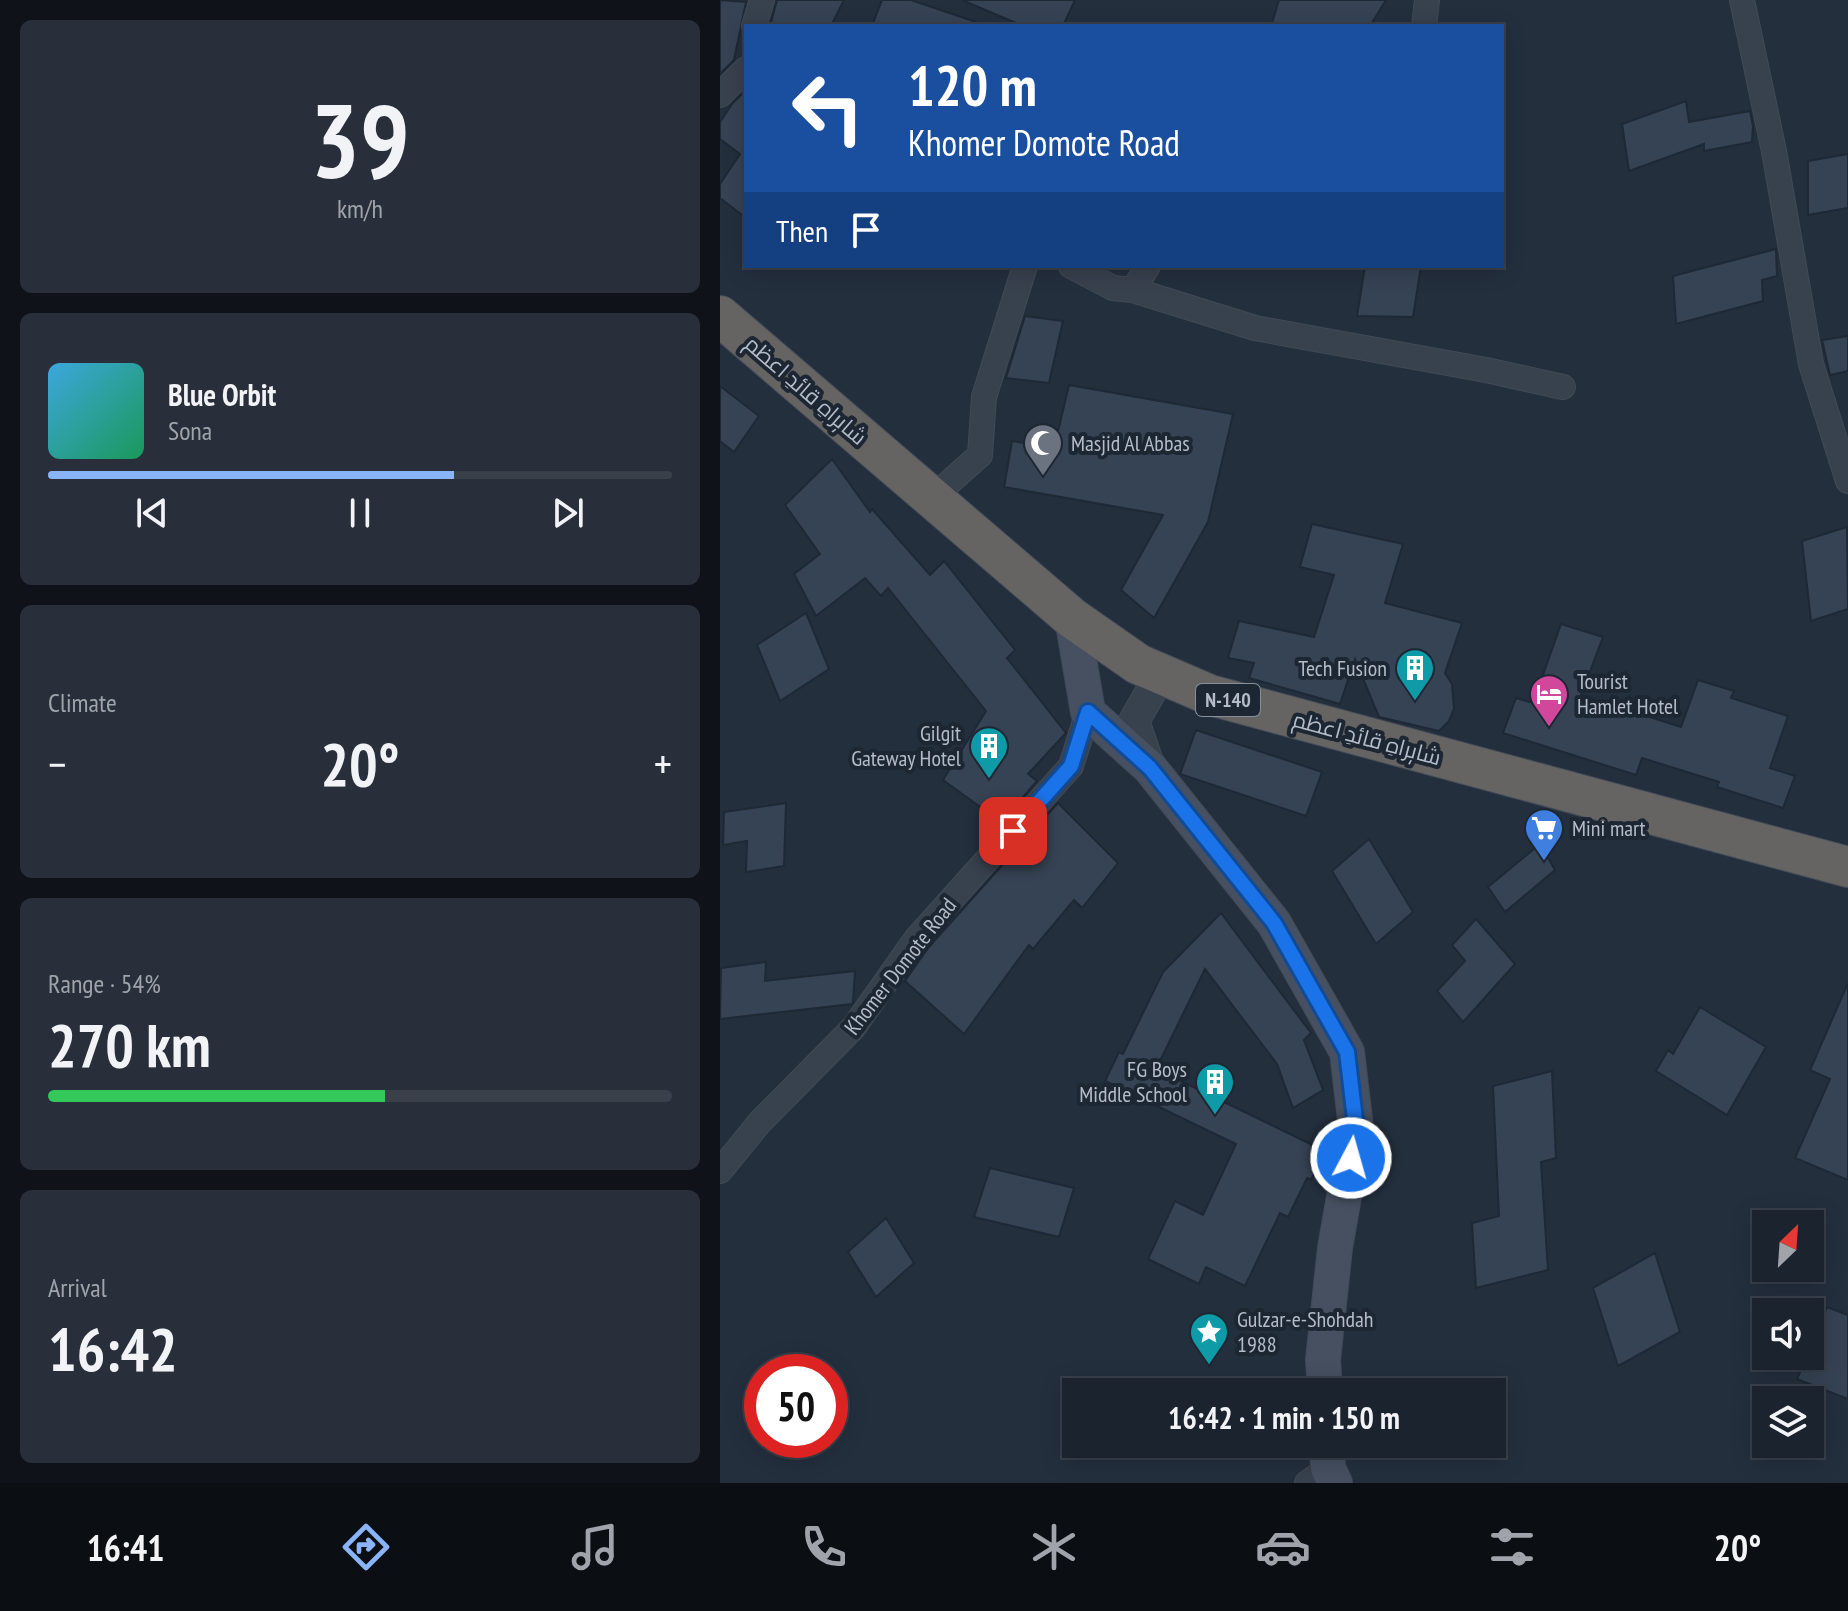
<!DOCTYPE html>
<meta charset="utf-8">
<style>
body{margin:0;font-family:"PT Sans Narrow",Cairo,sans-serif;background:#282f3a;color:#f1f3f6;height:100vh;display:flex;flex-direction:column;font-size:30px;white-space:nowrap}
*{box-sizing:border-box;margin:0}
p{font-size:26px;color:#a0a4aa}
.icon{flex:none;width:44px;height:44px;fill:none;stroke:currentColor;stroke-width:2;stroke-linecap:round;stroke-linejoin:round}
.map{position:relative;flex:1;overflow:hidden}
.sheet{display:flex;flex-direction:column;gap:20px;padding:20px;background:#0f1319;width:720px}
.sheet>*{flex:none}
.top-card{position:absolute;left:24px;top:24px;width:760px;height:244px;border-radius:0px;box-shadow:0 4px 20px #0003,0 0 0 2px #39404a;background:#1a4fa0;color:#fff;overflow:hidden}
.needle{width:52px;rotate:25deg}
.fabs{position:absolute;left:1032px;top:1210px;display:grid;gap:16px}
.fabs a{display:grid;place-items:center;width:72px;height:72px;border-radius:0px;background:#1b232e;box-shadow:0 4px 20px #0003,0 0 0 2px #39404a;font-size:40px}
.speed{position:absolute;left:24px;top:1354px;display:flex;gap:16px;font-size:40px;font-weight:700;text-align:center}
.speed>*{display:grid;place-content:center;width:104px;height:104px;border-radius:50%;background:#1b232e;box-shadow:0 4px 20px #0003,0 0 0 2px #39404a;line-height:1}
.speed .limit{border:12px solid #d22;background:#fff;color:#111}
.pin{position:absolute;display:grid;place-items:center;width:68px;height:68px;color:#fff;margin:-34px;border-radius:16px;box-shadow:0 4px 12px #0006}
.me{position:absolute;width:88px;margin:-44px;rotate:6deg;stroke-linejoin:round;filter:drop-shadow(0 0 6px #0008)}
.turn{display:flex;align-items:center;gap:28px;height:168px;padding:0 32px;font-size:36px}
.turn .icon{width:104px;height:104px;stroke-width:2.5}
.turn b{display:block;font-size:56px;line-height:68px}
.then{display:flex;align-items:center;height:76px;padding:0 32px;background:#0003;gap:16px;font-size:30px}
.big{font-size:60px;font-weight:700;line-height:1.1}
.sheet .card{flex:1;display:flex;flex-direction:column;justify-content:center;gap:12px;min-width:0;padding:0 28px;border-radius:12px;background:#282f3a}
.sheet .dial{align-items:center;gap:0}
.dial b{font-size:104px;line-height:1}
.song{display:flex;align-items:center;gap:24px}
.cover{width:96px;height:96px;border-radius:12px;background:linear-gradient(135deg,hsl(200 70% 55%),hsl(150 70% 35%))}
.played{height:8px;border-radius:4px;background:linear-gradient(90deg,#8ab4f8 65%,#39404a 65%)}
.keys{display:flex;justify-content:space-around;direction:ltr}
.heat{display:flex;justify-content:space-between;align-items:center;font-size:44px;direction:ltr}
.charge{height:12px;border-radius:6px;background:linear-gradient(90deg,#34c759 54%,#39404a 0)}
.trip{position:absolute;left:342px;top:1378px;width:444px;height:80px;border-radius:0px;background:#1b232e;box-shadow:0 4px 20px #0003,0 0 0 2px #39404a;font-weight:700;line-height:80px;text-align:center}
.menu{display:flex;height:128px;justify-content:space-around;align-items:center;background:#0b0e12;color:#a0a4aa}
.menu .icon{width:56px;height:56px}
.menu .selected{color:#8ab4f8}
.menu b{font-size:36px;color:#f1f3f6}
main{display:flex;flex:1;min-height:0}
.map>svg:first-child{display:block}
.building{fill:#364354;stroke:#1f2835;stroke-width:2}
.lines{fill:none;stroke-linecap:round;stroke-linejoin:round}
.minor-casing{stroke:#414a57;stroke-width:26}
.tertiary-casing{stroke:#414a57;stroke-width:32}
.secondary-casing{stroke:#414a57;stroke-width:36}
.trunk-casing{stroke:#434c59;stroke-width:42}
.minor{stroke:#38414e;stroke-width:24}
.tertiary{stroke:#38414e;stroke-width:30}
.secondary{stroke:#465061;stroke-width:34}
.trunk{stroke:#656462;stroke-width:40}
.route-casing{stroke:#114b97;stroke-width:20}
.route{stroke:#1a73e8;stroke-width:14}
.labels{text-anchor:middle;stroke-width:8;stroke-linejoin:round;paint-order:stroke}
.shield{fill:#1d2633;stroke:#878f9c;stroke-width:2}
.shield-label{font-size:20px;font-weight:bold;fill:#b4bcc9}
.street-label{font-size:22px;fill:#b4bcc9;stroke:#1d2633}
.poi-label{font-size:22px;fill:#b4bcc9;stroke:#1d2633;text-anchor:start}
</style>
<main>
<section class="sheet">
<div class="card dial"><b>39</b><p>km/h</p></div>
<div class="card">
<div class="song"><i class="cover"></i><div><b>Blue Orbit</b><p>Sona</p></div></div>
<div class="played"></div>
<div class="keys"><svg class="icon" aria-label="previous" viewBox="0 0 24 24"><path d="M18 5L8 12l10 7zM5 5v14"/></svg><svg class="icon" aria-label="pause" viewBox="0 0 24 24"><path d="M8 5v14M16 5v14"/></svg><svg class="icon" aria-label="next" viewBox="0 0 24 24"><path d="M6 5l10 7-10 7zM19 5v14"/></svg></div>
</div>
<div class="card"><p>Climate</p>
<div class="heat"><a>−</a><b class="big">20°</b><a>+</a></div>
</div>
<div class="card"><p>Range · 54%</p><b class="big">270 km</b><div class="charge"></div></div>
<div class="card"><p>Arrival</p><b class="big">16:42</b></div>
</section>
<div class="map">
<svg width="1128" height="1483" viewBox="0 0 1128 1483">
<rect width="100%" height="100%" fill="#242f3e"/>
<path class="building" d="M0,0L26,2L14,60L0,74Z
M57,0H124L111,26H50Z
M162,0H191L256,22L255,26H152Z
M242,0H355L343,26H303Z
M559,0H666L650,26H551Z
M26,90V218L0,198V184L20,154L0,139V122L12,104Z
M966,101L969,122L1030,111L1033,126L1032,142L984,151V144L909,171L902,124Z
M1128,154V208L1088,215V161Z
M1056,249L1057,276L1042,280L1043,301L956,324L953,276Z
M645,266H701L693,317L637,316Z
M305,316L343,321L329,383L286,378Z
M1128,336V371L1110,375L1102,340Z
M349,385L513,414L488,522L434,618L401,590L443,515L284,487L292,441L334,448Z
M0,386L39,416L14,452L0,441Z
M112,459L150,512L152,509L210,575L224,561L295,650L287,658L346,733L308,774L317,781L281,822L223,780L266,711L168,588L161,596L145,578L96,616L74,574L100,554L65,505Z
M592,524L683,544L665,603L742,623L725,673L732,684L734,709L729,721L719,731L659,717L635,659L620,704L529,678L534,663L508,658L519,621L594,637L614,575L580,567Z
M1127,527L1128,609L1091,621L1082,541Z
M86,613L109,669L60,701L37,645Z
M841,624L883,637L861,695L961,727L978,680L1014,691L1011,698L1068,716L1050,768L1075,776L1063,808L997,787L999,782L922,758L916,775L783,733L796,698L813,703Z
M476,730L602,772L586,816L460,774Z
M66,803L64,866L26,872L27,841L3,845L4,812Z
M338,803L398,863L362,908L354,900L313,949L309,945L244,1034L185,981L208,948Z
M649,839L693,912L656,944L612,871Z
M820,844L835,870L785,912L768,887Z
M501,913L591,1033L584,1040L603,1090L573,1108L557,1064L485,969L436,1069L605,1151L591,1180L587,1178L568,1217L560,1213L525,1286L486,1267L479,1284L428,1259L455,1201L483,1215L516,1144L385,1081L399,1052L403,1054L443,972Z
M756,919L795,964L743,1022L717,991L745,961L732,945Z
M46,962L45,981L135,971L133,1002L132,1004L0,1019L1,968Z
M1128,983V1180L1075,1158L1110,1079L1090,1070Z
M980,1007L1046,1047L1007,1115L936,1071L948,1050L953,1054Z
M832,1071L836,1158L821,1162L828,1270L756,1288L752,1223L779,1216L773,1086Z
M270,1168L354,1188L339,1237L254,1217Z
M166,1218L194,1263L156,1297L128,1252Z
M935,1253L960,1332L898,1366L873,1288Z
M1107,1307L1128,1315V1399L1077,1379L1087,1356H1090V1348Z"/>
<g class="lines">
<g class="minor-casing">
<path id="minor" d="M1022,0L1054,151L1091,364L1128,481
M34,26L42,0
M704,26L707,0
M0,95L26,69
M351,266L393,288L413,290L428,266
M413,290L535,328L766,370L843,387
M212,498L260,455L264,397L305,266
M0,1171L40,1122L134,1027L196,939L351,766L368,712
M587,1483L608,1468"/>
</g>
<g class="tertiary-casing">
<path id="tertiary" d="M430,768L414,721L441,674"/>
</g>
<g class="secondary-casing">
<path id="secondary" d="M352,618L368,712L430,768L554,923L627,1052L636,1128L615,1248L603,1360L605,1392
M607,1444L608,1468L615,1483"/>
</g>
<g class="trunk-casing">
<path id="trunk" d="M0,316L352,618L418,664L490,695L1128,867"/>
</g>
<use href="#minor" class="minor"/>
<use href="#tertiary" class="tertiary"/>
<use href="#secondary" class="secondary"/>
<use href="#trunk" class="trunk"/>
</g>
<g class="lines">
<g class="route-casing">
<path id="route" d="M293,831L351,766L368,712L430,768L554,923L627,1052L636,1128L631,1158"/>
</g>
<use href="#route" class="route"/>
</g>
<defs>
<g id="mosque-pin" transform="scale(2)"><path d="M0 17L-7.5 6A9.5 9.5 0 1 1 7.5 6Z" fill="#6b7280" stroke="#1d2633"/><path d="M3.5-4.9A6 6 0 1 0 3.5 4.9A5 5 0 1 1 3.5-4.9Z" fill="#fff"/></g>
<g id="building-pin" transform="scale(2)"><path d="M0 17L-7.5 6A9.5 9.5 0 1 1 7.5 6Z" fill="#0f9aa8" stroke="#1d2633"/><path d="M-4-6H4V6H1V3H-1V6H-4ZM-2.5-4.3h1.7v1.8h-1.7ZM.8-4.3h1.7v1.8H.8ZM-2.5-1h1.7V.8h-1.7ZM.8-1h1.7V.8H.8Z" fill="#fff"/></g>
<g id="hotel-pin" transform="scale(2)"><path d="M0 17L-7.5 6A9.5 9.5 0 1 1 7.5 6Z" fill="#d1479c" stroke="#1d2633"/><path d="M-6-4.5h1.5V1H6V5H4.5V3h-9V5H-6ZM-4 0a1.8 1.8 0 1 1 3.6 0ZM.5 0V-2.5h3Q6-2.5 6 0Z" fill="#fff"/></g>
<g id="supermarket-pin" transform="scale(2)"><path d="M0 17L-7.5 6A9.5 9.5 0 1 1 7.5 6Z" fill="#3f7fe0" stroke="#1d2633"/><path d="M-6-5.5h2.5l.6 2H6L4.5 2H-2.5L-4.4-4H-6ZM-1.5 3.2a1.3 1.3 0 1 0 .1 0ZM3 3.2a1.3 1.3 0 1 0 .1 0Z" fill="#fff"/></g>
<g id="sight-pin" transform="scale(2)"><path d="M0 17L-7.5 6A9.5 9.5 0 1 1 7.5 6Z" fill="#0f9aa8" stroke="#1d2633"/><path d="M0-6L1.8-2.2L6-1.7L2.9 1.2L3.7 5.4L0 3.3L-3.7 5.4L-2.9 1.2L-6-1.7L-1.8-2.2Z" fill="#fff"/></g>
</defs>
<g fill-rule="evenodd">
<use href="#mosque-pin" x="323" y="443"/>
<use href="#building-pin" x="695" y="668"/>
<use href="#hotel-pin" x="829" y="694"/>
<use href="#building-pin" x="269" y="746"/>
<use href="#supermarket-pin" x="824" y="828"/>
<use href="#building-pin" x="495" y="1082"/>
<use href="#sight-pin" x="489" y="1332"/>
</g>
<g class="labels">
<rect class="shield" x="476" y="684" width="64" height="32" rx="6"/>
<g class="shield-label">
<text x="508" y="707">N-140</text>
</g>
<g class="street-label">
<text transform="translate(86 390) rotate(41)" y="8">شاہراہِ قائدِ اعظم</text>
<text transform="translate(647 738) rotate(15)" y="8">شاہراہِ قائدِ اعظم</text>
<text transform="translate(180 966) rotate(-52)" y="8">Khomer Domote Road</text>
</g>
<g class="poi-label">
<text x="351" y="451">Masjid Al Abbas</text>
<text x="667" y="676" text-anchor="end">Tech Fusion</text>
<text x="857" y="689">Tourist<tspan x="857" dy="25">Hamlet Hotel</tspan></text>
<text x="241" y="741" text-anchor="end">Gilgit<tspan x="241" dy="25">Gateway Hotel</tspan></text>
<text x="852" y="836">Mini mart</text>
<text x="467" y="1077" text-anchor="end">FG Boys<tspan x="467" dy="25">Middle School</tspan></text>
<text x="517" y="1327">Gulzar-e-Shohdah<tspan x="517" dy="25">1988</tspan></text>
</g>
</g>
</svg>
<div class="fabs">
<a><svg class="needle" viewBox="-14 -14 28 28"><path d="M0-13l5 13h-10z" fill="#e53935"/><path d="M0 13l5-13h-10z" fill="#a0a4aa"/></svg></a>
<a><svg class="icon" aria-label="sound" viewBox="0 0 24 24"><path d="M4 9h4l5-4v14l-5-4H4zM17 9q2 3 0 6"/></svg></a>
<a><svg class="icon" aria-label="layers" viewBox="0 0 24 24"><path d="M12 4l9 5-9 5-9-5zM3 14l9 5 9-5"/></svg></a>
</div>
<div class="speed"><div class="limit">50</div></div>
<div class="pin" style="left:293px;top:831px;background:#d93025"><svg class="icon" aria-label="arrive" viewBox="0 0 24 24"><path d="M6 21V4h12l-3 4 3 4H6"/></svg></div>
<svg class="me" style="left:631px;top:1158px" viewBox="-20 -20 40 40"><circle r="17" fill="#1a73e8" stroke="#fff" stroke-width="3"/><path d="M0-11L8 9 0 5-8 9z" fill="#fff"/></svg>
<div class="trip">16:42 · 1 min · 150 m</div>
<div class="top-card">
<div class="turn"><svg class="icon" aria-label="left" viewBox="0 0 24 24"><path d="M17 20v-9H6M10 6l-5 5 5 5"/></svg><div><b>120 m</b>Khomer Domote Road</div></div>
<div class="then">Then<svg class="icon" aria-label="arrive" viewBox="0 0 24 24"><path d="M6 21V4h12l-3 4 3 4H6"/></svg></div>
</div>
</div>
</main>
<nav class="menu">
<b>16:41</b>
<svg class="icon selected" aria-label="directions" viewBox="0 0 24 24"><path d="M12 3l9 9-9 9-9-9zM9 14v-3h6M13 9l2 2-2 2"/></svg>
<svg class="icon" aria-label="music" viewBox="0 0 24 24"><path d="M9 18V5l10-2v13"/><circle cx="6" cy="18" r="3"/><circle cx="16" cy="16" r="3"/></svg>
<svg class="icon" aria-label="phone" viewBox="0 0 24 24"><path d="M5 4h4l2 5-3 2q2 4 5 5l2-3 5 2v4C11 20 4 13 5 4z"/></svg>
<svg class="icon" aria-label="climate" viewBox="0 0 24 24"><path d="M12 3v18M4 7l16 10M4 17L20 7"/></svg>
<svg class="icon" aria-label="car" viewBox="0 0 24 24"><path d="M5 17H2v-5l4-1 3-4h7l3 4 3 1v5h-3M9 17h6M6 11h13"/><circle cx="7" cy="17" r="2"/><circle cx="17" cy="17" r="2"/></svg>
<svg class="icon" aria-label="filters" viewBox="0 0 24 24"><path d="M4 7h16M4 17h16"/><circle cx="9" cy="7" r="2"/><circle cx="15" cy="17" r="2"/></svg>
<b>20°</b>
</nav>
